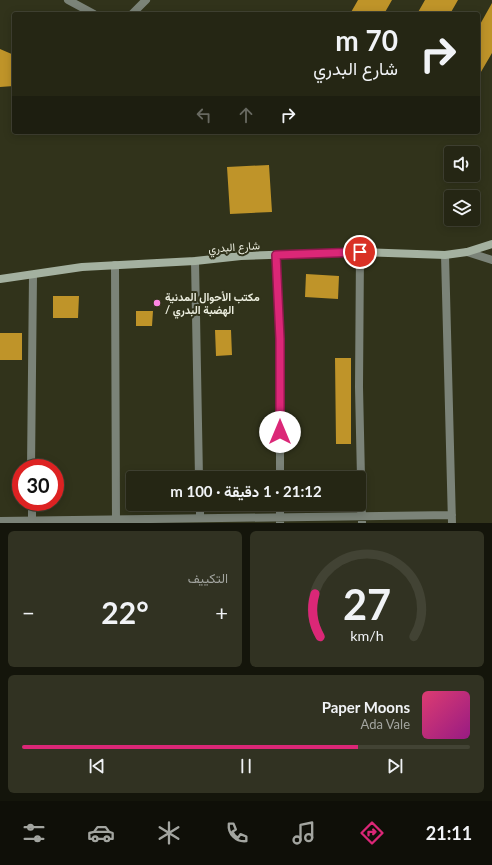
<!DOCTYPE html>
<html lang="ar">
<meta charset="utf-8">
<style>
body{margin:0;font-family:Lato,Vazirmatn,sans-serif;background:#313222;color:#f1f3f6;direction:rtl;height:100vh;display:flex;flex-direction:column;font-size:15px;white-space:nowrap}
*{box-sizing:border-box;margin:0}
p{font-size:13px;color:#a3a5a0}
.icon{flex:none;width:22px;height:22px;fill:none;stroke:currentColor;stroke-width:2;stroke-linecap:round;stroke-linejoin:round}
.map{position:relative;height:523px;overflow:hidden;direction:ltr}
.panel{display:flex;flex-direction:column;gap:8px;padding:8px;background:#14150b;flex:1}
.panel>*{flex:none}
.guide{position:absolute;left:12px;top:12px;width:468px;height:122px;border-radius:4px;box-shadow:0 2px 10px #0003,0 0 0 1px #424334;direction:rtl;background:#252614;color:#f1f3f6;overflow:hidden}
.fabs{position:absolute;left:444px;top:146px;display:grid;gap:8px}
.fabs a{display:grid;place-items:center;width:36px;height:36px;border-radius:4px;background:#252614;box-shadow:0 2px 10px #0003,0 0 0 1px #424334;font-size:20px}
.speed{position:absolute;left:12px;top:459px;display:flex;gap:8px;font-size:20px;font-weight:700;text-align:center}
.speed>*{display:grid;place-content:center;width:52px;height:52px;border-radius:50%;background:#252614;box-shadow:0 2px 10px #0003,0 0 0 1px #424334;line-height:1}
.speed .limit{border:6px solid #d22;background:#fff;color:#111}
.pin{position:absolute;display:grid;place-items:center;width:34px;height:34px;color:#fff;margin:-17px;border:2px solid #fff;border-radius:50%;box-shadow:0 1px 4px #0007}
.me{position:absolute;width:44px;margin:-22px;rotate:0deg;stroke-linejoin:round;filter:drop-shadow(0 0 3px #0008)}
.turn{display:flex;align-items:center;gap:14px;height:84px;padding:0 16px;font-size:18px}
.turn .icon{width:52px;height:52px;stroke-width:2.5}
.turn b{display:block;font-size:28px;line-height:34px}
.lanes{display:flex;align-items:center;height:38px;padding:0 16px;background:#0003;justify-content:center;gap:20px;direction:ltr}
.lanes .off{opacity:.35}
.big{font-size:30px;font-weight:700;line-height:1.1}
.panel .card{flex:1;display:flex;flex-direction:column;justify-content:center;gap:6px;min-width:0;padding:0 14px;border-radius:6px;background:#313222}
.panel .dial{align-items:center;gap:0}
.dial svg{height:104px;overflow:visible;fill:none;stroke:#424334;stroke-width:7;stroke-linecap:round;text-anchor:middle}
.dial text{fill:#f1f3f6;stroke:none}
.song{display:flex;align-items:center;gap:12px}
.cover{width:48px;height:48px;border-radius:6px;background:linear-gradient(135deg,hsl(340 70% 55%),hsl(310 70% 35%))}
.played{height:4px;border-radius:2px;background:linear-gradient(90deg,#db2777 75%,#424334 75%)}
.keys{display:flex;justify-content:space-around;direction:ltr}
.heat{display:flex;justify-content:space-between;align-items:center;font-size:22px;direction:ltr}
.panel .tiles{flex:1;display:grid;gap:8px;grid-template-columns:1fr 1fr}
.card:last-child{grid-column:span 2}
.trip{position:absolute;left:126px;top:471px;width:240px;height:40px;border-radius:4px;background:#252614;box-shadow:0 2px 10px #0003,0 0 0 1px #424334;font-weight:700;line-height:40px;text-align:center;direction:rtl}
.tab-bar{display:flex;height:64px;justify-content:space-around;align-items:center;background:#0f0f08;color:#a3a5a0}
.tab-bar .icon{width:28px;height:28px}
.tab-bar .current{color:#db2777}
.tab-bar b{font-size:18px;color:#f1f3f6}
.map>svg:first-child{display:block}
.building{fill:#bf9429}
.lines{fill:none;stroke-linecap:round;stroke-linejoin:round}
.street{stroke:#7b8378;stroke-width:8}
.secondary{stroke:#a4b1a0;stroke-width:8}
.route-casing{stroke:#8e194d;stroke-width:10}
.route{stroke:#db2777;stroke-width:7}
.poi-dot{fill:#fd86e2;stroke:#31331b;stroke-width:1.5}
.labels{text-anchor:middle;stroke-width:4;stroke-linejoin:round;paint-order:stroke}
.street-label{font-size:11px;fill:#eceedf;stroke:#31331b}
.poi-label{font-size:11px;font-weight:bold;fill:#eceedf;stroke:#31331b;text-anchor:start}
</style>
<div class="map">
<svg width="492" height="523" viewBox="0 0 492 523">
<rect width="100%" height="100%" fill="#31331b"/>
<path class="building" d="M358,0H392L384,14H350Z
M425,0H458L450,14H417Z
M492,3V53L478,77V28Z
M0,49L14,55V86L0,87Z
M269,165L272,212L230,214L227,167Z
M306,274L339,276L338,299L305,297Z
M53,296H79L78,318H53Z
M136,311H153L152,326H136Z
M215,330H231L232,355L216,356Z
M0,333H22V360H0Z
M335,358H351V444H336Z"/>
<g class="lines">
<path class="street" d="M68,0L94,14
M132,14L146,0
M360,252L359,387L362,523
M467,252L492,260
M276,255L280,339V478
M445,255L452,523
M195,261L199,478
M115,265L116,523
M31,468L33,275
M32,502V523
M200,504V523
M280,504V523
M0,521L452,515"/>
<path class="secondary" d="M0,279L82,267L195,261L241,256L360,252L445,255L467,252L492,244"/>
</g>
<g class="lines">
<g class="route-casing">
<path id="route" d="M280,432V339L276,255L360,252"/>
</g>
<use href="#route" class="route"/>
</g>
<circle class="poi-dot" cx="157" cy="303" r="4"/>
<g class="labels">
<g class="street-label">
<text transform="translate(234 247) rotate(-4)" y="4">شارع البدري</text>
</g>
<g class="poi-label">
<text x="165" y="301">مكتب الأحوال المدنية<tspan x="165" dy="13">/ الهضبة البدري</tspan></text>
</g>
</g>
</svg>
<div class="fabs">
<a><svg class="icon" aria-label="sound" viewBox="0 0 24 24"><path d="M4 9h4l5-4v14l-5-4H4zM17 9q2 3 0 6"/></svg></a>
<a><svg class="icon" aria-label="layers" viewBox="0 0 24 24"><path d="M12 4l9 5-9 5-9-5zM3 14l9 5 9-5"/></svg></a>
</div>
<div class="speed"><div class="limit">30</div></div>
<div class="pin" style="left:360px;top:252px;background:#d93025"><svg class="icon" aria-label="arrive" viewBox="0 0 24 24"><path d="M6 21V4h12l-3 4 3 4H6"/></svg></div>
<svg class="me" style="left:280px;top:432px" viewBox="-20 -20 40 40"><circle r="19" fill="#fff"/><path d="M0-13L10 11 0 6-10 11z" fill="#db2777"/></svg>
<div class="trip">21:12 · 1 دقيقة · 100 m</div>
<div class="guide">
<div class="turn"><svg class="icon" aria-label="right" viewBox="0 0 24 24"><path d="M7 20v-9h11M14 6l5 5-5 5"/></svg><div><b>70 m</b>شارع البدري</div></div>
<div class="lanes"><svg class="icon off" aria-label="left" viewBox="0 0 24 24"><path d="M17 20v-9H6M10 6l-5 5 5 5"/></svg><svg class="icon off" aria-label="ahead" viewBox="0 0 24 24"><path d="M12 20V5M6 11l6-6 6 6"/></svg><svg class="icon" aria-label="right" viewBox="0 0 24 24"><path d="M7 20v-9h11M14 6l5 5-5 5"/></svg></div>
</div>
</div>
<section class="panel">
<div class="tiles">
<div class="card dial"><svg viewBox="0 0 100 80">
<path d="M14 69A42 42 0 1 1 86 69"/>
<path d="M14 69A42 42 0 0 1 10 36" stroke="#db2777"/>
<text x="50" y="56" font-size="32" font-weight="700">27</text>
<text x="50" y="72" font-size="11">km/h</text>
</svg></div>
<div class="card"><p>التكييف</p>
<div class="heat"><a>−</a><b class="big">22°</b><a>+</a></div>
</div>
<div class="card">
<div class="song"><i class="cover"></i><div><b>Paper Moons</b><p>Ada Vale</p></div></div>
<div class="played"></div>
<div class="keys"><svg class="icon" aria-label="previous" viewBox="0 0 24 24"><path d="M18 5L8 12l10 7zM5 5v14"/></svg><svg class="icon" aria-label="pause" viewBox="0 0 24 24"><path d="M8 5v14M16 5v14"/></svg><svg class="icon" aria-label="next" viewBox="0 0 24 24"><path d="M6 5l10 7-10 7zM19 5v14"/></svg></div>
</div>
</div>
</section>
<nav class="tab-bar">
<b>21:11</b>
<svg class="icon current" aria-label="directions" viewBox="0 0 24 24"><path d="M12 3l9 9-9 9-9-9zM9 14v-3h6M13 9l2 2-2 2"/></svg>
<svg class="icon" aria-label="music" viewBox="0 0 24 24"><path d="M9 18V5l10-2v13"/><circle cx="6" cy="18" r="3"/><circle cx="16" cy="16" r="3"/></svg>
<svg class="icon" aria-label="phone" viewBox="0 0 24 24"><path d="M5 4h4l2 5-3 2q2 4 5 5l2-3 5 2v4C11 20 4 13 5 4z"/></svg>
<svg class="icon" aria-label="climate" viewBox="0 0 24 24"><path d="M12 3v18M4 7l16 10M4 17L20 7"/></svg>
<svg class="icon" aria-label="car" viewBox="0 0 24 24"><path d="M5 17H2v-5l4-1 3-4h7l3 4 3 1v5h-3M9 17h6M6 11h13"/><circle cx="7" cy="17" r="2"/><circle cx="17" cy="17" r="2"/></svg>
<svg class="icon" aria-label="filters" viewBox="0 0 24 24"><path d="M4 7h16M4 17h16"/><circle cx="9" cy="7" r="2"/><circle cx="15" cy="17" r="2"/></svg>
</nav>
